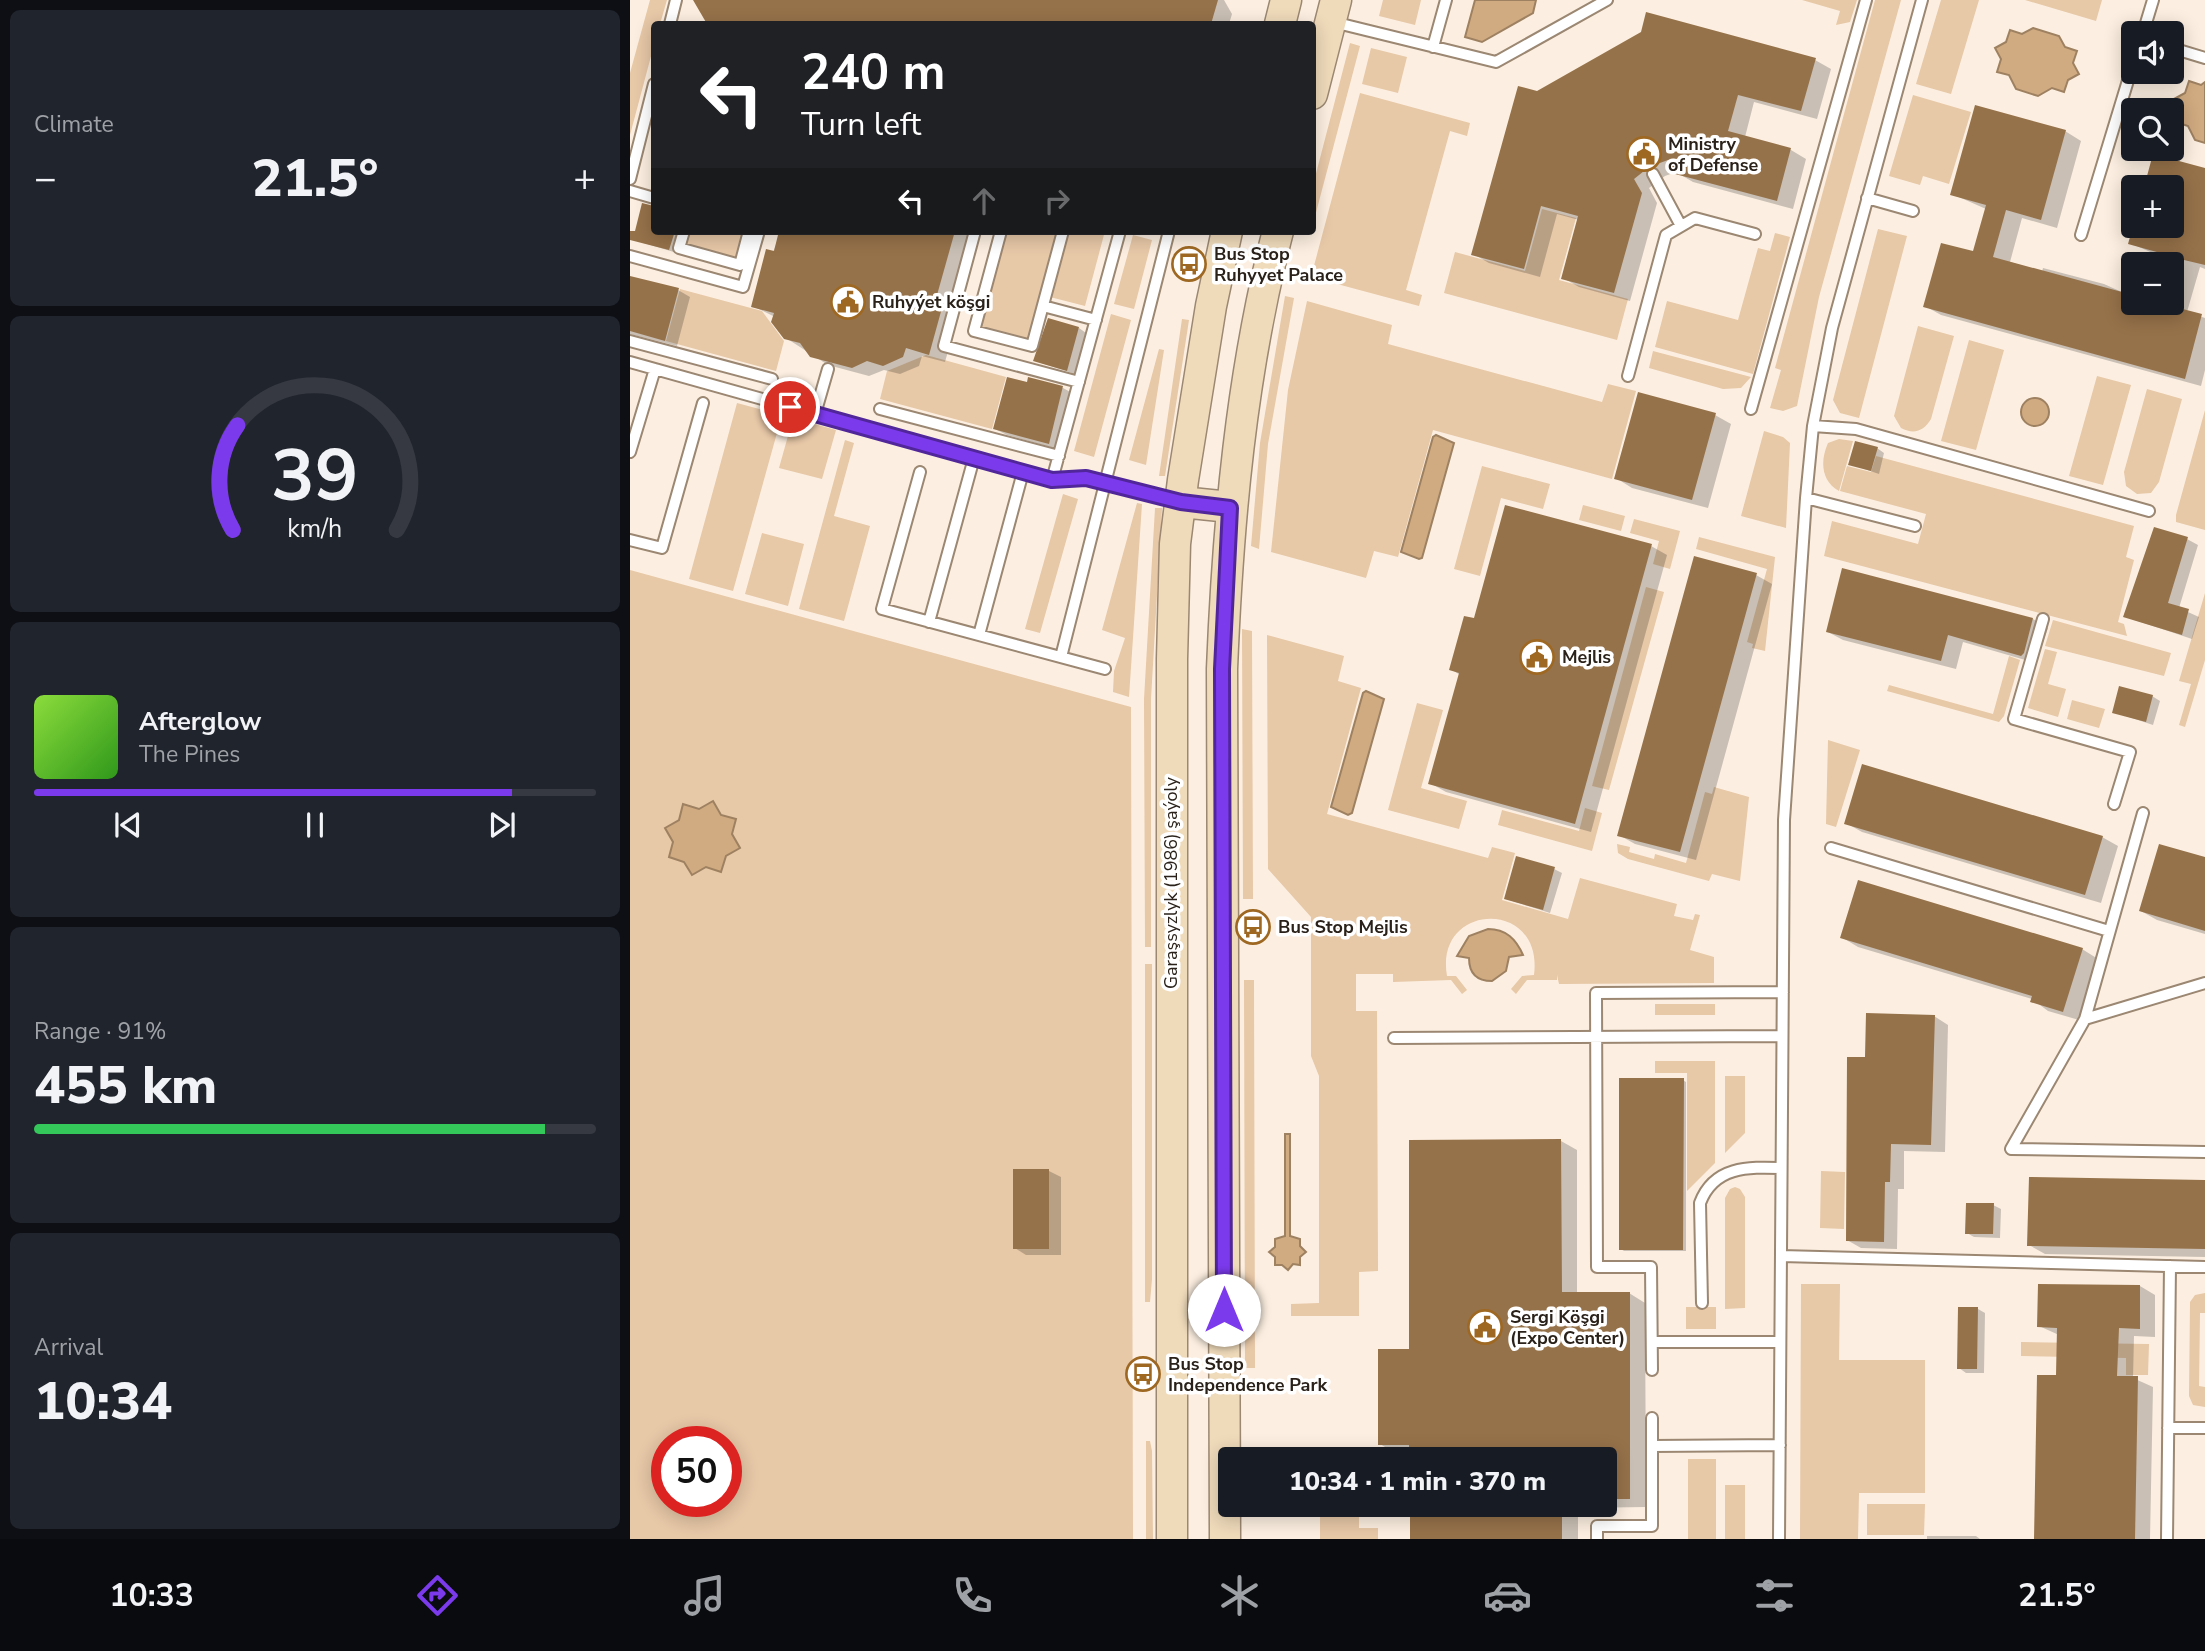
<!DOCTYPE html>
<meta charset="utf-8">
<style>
body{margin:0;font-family:"Nunito Sans",sans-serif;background:#20242c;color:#f1f3f6;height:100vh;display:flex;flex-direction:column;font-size:26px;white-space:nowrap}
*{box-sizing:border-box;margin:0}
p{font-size:23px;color:#9ea1a6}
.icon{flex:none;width:38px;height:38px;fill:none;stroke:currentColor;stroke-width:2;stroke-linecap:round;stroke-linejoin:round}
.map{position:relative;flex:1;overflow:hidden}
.details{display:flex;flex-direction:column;gap:10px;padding:10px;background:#0d0f14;width:630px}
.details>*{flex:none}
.guide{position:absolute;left:21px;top:21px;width:665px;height:214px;border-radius:7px;box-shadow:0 4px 18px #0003;background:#202124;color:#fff;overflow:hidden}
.fabs{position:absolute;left:1491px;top:21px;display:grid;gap:14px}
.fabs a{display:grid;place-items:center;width:63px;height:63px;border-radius:7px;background:#171b24;box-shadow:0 4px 18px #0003;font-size:35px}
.speed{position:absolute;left:21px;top:1426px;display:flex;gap:14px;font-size:35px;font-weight:700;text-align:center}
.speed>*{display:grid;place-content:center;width:91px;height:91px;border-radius:50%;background:#171b24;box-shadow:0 4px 18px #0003;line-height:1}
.speed .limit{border:10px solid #d22;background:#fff;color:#111}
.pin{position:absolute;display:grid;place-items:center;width:60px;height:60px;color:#fff;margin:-30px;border:4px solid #fff;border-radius:50%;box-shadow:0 2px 7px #0007}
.me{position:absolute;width:77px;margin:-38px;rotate:0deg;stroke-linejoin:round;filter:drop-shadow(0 0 5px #0008)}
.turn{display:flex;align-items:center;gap:24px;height:147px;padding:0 35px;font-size:32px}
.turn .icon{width:91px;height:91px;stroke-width:2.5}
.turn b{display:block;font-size:49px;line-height:60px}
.lanes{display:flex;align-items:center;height:66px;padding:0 35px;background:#0003;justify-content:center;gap:35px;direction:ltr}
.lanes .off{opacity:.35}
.big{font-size:52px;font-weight:800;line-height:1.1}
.details .widget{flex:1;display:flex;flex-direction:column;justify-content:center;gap:10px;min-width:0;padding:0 24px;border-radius:10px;background:#20242c}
.details .dial{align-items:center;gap:0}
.dial svg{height:182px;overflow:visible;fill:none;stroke:#363941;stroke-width:7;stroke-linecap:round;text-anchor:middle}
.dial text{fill:#f1f3f6;stroke:none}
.song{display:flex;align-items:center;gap:21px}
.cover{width:84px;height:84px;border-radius:10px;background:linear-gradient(135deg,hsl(90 70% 55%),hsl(110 70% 35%))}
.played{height:7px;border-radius:4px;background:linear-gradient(90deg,#7c3aed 85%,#363941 85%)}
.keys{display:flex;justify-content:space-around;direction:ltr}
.heat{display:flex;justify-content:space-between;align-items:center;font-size:38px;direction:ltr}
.charge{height:10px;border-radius:5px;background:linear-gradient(90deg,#34c759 91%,#363941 0)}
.trip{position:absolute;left:588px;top:1447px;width:399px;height:70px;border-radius:7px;background:#171b24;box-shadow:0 4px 18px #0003;font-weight:800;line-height:70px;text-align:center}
.menu{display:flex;height:112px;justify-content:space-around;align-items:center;background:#090b0e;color:#9ea1a6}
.menu .icon{width:49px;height:49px}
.menu .selected{color:#7c3aed}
.menu b{font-size:32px;color:#f1f3f6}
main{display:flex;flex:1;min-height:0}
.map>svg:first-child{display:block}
.green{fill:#e7c8a7;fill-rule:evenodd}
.water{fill:#d0aa80;stroke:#9e8161;stroke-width:2}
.shadow{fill:#0003}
.building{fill:#96724a}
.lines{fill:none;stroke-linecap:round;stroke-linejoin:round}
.lane-casing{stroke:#9b8772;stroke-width:14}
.secondary-casing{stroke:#9b8772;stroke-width:33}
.lane{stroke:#fff;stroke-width:10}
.secondary{stroke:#efdaba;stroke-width:30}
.route-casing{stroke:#51269a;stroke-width:18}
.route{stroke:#7c3aed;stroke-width:12}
.labels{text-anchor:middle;stroke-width:7;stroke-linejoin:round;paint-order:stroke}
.poi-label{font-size:18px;font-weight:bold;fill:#2a221a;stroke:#fff;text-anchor:start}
.street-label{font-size:18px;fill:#2a221a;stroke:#fff}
</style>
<main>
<section class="details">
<div class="widget"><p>Climate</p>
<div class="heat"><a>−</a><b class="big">21.5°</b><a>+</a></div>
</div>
<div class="widget dial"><svg viewBox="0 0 100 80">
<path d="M14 69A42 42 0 1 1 86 69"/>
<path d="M14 69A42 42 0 0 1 16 23" stroke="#7c3aed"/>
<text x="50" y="56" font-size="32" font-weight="700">39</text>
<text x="50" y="72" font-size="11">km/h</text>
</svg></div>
<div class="widget">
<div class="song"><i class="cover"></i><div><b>Afterglow</b><p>The Pines</p></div></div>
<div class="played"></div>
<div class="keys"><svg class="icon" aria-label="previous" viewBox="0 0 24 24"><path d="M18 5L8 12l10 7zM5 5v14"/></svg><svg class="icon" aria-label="pause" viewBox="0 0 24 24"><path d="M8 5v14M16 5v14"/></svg><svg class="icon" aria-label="next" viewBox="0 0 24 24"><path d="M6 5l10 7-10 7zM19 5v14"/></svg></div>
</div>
<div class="widget"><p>Range · 91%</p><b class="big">455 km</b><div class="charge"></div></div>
<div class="widget"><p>Arrival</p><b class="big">10:34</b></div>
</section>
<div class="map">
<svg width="1575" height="1539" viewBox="0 0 1575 1539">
<rect width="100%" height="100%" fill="#fcefe1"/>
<path class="green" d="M20,0H37L30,24H24V45L0,135V73Z
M753,0H791L785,25L749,16Z
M1172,0H1227L1220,22L1206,25L1210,11Z
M1245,0H1271L1189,297L1167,406L1153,411L1140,408L1151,370L1145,368Z
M1311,0H1349L1321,94L1286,84Z
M1395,0H1472L1466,21Z
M720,43L730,46L683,224V185Z
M741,48L777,57L768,93L732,84Z
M730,93L840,123L837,136L820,131L776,290L792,295L789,306L681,277Z
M1283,95L1341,112L1319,184L1293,176L1290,185L1259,176Z
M912,209L946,218L929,280L998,299L987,340L814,293L825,252L895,271Z
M1248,229L1277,236L1229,418L1210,413L1203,400Z
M59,231H114L106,258L55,245Z
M376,231H428L398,340L350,327Z
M438,231H475L455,306L420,297Z
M1145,233L1160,237L1123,374L1025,347L1037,301L1108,320L1128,248L1140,251Z
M503,235L522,240L504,309L484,304Z
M50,289L132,311L154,341L146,371L36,341Z
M655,296L664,298L638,444L629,549L621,546L630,443Z
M677,301L762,325L758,344L972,402L978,384L1006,391L982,479L803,430L768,557L744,551L736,578L641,552L658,390Z
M481,314L501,320L464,457L444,451Z
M552,319L559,320L535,476H529Z
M1288,326L1324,336L1301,419C1294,431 1284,435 1271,428L1264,416Z
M1339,340L1374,350L1346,450L1311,441Z
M529,349L534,350L516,465L499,460Z
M1023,351L1121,377L1111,388L1093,389L1019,368Z
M296,355L376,377L362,429L250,399L257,371Z
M1467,376L1501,385L1473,485L1439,476Z
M1517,389L1552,399L1529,482L1521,493L1507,494L1496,486L1494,472Z
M107,403L152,415L103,591L59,579Z
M1575,410V530L1546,522V515Z
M163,418L206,430L192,479L149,468Z
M1134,431L1153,437L1160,443L1156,528L1111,516Z
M1209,439L1223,441L1209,491C1191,481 1190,461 1198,443Z
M215,440L224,443L204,516L240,526L214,621L169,609Z
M1246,456L1504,526L1496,557L1504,560L1488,622L1494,624L1497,636L1194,556L1202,521L1288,544L1296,514L1210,491L1217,466L1241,472Z
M852,466L920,484L913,509L871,498L850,576L824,569Z
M433,494L448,499L410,633L395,629Z
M507,503L512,504L499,697L483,692L484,671L495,638L472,630Z
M953,505L995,516L991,531L949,520Z
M525,508H532L521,699V947H515L514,699Z
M1004,519L1050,531L1040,569L1023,564L1029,541L1000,533Z
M132,533L174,544L158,606L115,594Z
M1069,537L1145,557L1135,651L1122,648L1123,644L1117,642L1137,569L1066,549Z
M0,570L501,707L503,1539H0ZM37,1442H96V1502H37Z
M1016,587L1034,592L979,790L962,786Z
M1575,593V660L1555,727L1549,725L1561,684L1549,681Z
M1423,620L1541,653L1534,676L1415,646Z
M612,629L622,631L623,899H613Z
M637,635L714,656L708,681L731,688L697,814L858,858L862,847L885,853L872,900L938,919L950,878L1047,904L1044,916L1063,920L1065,914L1070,915L1060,950L1084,957V983L929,984L927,975V980H897L886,994L881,989L892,976L904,975C914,898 804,902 817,976H826L837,990L832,994L821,980L763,982V974H726V1011H747L748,1271L729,1272V1316H661V1304L689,1303V1076L681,1056V917L638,869Z
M1415,649L1427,652L1418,684L1436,689L1428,717L1398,708Z
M1379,656L1390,660L1374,716L1369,722L1257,691L1259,685L1363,714Z
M1442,700L1475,709L1469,728L1437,719Z
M787,703L813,710L791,788L837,801L829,829L758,810Z
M1198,740L1230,750L1206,827L1196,824Z
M1084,787L1119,797L1110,881L1082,874L1079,881L998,859L988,853L987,844L1000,847L999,852L1024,859L1025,854L1056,863L1075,792L1082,794Z
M955,808L972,813L962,851L868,825L872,810L949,831Z
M515,964H522V1279L520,1302H515Z
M614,980H624L625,1368H615Z
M1025,1004H1085V1015H1025Z
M1025,1061H1085V1163L1057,1191V1073H1025Z
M1095,1076H1115V1133L1095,1153Z
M1191,1171L1215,1172L1214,1229L1190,1228Z
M1105,1187L1110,1189L1115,1197V1308L1095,1309V1198L1100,1189Z
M1171,1284H1210L1209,1360H1295V1493H1229L1228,1539H1170Z
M1575,1293V1313H1570L1569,1386L1575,1387V1407L1563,1405L1559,1396L1560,1302L1565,1295Z
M1056,1307H1086V1329H1056Z
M1391,1342L1519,1344L1518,1375H1496V1358L1391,1356Z
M516,1441H520L522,1451L523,1539H516Z
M1058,1459H1086V1539H1058Z
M1095,1485H1115V1539H1095Z
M1237,1504H1295L1294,1535H1237Z
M690,1505H729V1528H748V1539H690Z"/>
<path class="water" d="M845,0H906L903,13L852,42L835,37Z
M1403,28L1429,36L1435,47L1447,51L1443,63L1449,74L1438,80L1434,92L1422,88L1408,96L1386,89L1379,75L1367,72L1371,59L1365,48L1376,42L1380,30L1392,34Z
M1559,81L1571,85L1575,82V143L1565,140L1558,126L1546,122L1550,110L1544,99L1555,93Z
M1391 412a14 14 0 1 1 28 0a14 14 0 1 1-28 0Z
M806,435L824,443L792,558L789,559L771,552L803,437Z
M736,691L754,699L722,813L718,815L701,807L733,693Z
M83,801L91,815L106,819L102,834L110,848L96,856L91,872L76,867L62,875L54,862L39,857L43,842L35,828L49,820L53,804L69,809Z
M858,929C876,929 886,939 893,955L879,957L876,971L862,981C847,981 839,973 839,958L827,956L839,936Z
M655,1134H660V1236L670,1239V1246L676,1252L670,1257V1265L663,1264L658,1270L652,1265H645V1257L639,1252L645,1247V1239L655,1236Z"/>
<path class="shadow" d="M65,0H594L602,14L599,24H79Z
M1185,60L1201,69L1187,119L1124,102L1115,137L1161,150L1176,159L1163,209L1063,182L1046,172L1035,176L1019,188L1027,203L1000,301L949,287L933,278L949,220L927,214L910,277L859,263L843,254L908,93Z
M1435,131L1451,141L1427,228L1392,218L1380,262L1412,272L1413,268L1474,284L1503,297V303H1542V264H1533L1534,258L1500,243L1505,226H1542V187H1515L1524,156L1575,170V269L1570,267L1557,312L1575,318V370L1571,386L1311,315L1295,306L1344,254L1356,209L1322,194Z
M13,207L24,210V231H53L47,253L4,240Z
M151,231H343L323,304L330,308L315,362L292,356L289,366L270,374L254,370L239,376L198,365L156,338L145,317L123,306Z
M0,277L48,290L60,297L47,346L0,334Z
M449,328L456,333L445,374L405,361Z
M400,379L433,388L444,394L431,450L377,435L365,429Z
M1085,415L1101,424L1078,508L1002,488L986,478Z
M1247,448L1254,453L1249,474L1220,464Z
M1557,539L1568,545L1549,608L1569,617L1562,639L1496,617Z
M1021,546L1037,555L961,832L816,792L800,783L830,675L821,669L845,621Z
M1126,575L1142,584L1066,860L1005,844L989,835Z
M1403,619L1418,628L1406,663L1333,642L1326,669L1213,640L1198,632Z
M1522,696L1530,701L1523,725L1484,712Z
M1216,823L1472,837L1488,846L1471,903L1232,832Z
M1575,859V934L1527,920L1511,911Z
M924,869L932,873L920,913L876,899Z
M1213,938L1452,949L1468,959L1449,1020L1418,1011L1402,999L1228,947Z
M1304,1016L1318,1025L1315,1152L1274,1151V1189H1268L1267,1249L1231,1248L1217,1240L1237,1059Z
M1053,1080L1056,1082V1251H994L991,1249Z
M931,1141L947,1150V1294L999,1293L1015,1303L1016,1507L948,1508V1539H781V1505H975V1460L765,1453L750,1444L781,1350Z
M419,1171L431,1177V1255H396L385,1248Z
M1575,1182V1257L1415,1254L1399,1245Z
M1363,1205L1371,1209L1370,1238L1344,1237L1337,1233Z
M1510,1286L1525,1295V1337L1504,1336L1503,1378L1523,1387L1520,1539H1405L1428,1377L1429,1335L1409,1326Z
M1348,1309L1355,1313L1354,1373H1336L1329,1368Z
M1297,1536H1346L1350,1539H1297Z"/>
<path class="building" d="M63,0H588L581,24H77Z
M1016,12L1186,58L1171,111L1108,95L1098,131L1161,148L1147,201L1045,174L1038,160L1019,167L1004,179L1012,193L984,293L931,279L948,216L911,206L894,269L841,255L888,86L907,91L1011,32Z
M1345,105L1436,130L1411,220L1376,210L1363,257L1503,295V303H1542L1541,306L1572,314L1555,379L1293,307L1311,243L1343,251L1356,205L1320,195Z
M1523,154L1575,168V265L1554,260L1552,264H1531L1534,254L1498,244L1503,226H1542V187H1514Z
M12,203L24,206V231H45L39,250L0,240V231H5Z
M149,231H325L307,295L315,297L299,355L276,348L273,357L253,366L237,361L222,368L180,357L170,343L154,339L141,322L144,313L121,307L136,249L144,251Z
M0,276L49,288L35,341L0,331Z
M418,318L449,327L437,371L403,361Z
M377,377L397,382L398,377L433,386L419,444L363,429Z
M1008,392L1086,413L1062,500L984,479Z
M1225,441L1248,447L1241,471L1218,465Z
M875,505L1022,544L945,824L798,784L829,673L819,670L834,616L844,618Z
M1524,527L1558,537L1538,603L1559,609L1552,635L1493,617Z
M1064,556L1127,573L1050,852L987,836Z
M1212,568L1403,618L1394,653L1391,656L1318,635L1311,661L1196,632Z
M1489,686L1523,695L1516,722L1482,713Z
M1232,764L1473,836L1455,895L1214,824Z
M1529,844L1575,857V931L1509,911Z
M886,856L925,867L913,910L874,899Z
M1228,880L1453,948L1433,1012L1400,1002L1402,996L1210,938Z
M1236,1013L1305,1015L1301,1145L1261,1144L1260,1182H1255L1254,1242L1216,1241L1217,1057H1235Z
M989,1078H1054L1053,1250H989Z
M931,1139L932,1292H1000V1499H975V1460H779V1445H748V1349H779V1140Z
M383,1169H419V1249H383Z
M1399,1177L1575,1180V1249L1397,1246Z
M1336,1203H1364L1363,1234H1335Z
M1408,1284L1510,1285V1329L1489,1328L1487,1376H1508L1505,1539H1404L1407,1375H1426L1427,1328L1407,1327Z
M1328,1307H1348L1347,1369H1327Z
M780,1505H932V1539H780Z"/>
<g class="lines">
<g class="lane-casing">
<path id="lane" d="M703,22L866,62L977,0
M40,24L46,0
M1513,33L1523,0
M803,47L816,0
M1542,48L1575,58
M1023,174L1051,226
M0,179L24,84
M0,191L24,198
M1237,198L1283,211
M54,231L49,248L110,265L119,231
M345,231L314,346L449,382
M371,231L344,331L402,346L433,231
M1451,235L1503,64
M0,256L113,287L129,231
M413,306L466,320
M0,341L142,379
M0,362L422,480L456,478L548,501
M998,376L1036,235L1065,218L1125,234
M250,409L429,456
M1121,409L1236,0
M185,414L198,369
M1183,426L1226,429L1519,511
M0,452L25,369
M290,472L252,609L475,669
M422,480L490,231
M1176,498L1285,526
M0,540L32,548L73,403
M1413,619L1384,719L1500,752L1484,804
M299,622L344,458
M349,635L393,472
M431,657L539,231
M1513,813L1455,1019L1381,1149L1575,1152
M1201,848L1479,931
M1455,1019L1575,983
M764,1038L1152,1036
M1151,1256L1575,1267
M1072,1303L1070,1203C1084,1166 1118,1167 1151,1168
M1022,1342H1150
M1022,1370L1021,1267H967L966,993L1153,992
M1538,1428H1575
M1022,1446L1150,1445
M967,1539V1526H1022V1418
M1149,1539L1154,820L1176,498L1183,426L1202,328L1292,0
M1537,1539L1540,1266"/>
</g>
<g class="secondary-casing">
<path id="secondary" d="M650,24L656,0
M682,94L706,0
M551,502L600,507
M542,1539V659L545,544L553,480L581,306L597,231
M595,1539L592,669C598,521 611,375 648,231"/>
</g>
<use href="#lane" class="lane"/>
<use href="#secondary" class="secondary"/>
</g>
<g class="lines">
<g class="route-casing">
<path id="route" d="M160,407L422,480L456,478L551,502L600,508L592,669L594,1310"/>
</g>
<use href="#route" class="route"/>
</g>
<defs>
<g id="civic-ring" transform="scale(1.75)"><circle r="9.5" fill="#fff" stroke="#9e6822" stroke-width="1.5"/><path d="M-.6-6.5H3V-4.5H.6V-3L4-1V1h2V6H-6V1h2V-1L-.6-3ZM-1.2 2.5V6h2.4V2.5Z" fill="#9e6822"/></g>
<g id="bus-ring" transform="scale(1.75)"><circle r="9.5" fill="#fff" stroke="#9e6822" stroke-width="1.5"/><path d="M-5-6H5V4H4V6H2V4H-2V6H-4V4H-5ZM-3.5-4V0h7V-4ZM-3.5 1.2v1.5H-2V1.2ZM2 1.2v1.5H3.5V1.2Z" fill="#9e6822"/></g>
</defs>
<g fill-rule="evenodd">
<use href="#civic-ring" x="1014" y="154"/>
<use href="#bus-ring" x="559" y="264"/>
<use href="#civic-ring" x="218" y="302"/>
<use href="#civic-ring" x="907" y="657"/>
<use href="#bus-ring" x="623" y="927"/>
<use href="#civic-ring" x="855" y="1327"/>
<use href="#bus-ring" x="513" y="1374"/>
</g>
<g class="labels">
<g class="poi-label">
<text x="1038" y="150">Ministry<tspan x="1038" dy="21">of Defense</tspan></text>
<text x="584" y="260">Bus Stop<tspan x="584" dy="21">Ruhyyet Palace</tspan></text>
<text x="242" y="308">Ruhyýet köşgi</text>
<text x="932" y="663">Mejlis</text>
<text x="648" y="933">Bus Stop Mejlis</text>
<text x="880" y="1323">Sergi Köşgi<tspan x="880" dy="21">(Expo Center)</tspan></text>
<text x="538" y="1370">Bus Stop<tspan x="538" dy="21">Independence Park</tspan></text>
</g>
<g class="street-label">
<text transform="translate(541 883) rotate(-90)" y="6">Garaşsyzlyk (1986) şaýoly</text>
</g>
</g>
</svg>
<div class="fabs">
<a><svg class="icon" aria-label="sound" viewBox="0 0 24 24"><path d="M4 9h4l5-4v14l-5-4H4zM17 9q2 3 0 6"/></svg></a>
<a><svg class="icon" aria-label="search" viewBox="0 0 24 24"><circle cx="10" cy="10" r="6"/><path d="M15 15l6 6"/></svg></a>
<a>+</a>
<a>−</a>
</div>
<div class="speed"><div class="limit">50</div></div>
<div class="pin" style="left:160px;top:407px;background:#d93025"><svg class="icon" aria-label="arrive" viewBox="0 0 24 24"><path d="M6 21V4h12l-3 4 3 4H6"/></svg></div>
<svg class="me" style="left:594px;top:1310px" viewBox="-20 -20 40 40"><circle r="19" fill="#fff"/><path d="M0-13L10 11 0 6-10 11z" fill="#7c3aed"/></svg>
<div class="trip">10:34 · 1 min · 370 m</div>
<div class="guide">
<div class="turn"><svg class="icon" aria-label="left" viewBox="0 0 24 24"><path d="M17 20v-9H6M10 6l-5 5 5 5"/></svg><div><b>240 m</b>Turn left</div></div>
<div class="lanes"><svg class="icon" aria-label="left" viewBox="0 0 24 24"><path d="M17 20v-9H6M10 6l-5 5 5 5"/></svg><svg class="icon off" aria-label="ahead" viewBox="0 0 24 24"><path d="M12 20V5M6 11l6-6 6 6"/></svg><svg class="icon off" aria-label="right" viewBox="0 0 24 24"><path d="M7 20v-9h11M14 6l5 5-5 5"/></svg></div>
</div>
</div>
</main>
<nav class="menu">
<b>10:33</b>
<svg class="icon selected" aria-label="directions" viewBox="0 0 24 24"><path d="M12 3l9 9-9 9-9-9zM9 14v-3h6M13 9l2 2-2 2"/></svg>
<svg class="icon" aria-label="music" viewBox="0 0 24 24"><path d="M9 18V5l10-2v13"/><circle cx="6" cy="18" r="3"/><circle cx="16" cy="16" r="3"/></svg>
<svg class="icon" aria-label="phone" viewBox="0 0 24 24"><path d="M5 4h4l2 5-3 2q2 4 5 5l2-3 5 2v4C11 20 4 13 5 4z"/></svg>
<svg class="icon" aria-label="climate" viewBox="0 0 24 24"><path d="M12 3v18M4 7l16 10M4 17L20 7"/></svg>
<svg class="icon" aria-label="car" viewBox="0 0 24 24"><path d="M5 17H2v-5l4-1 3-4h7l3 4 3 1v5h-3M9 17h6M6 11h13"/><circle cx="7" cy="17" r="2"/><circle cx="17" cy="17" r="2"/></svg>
<svg class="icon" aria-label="filters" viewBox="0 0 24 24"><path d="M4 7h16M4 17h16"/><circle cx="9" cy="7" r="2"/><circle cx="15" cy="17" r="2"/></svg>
<b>21.5°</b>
</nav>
